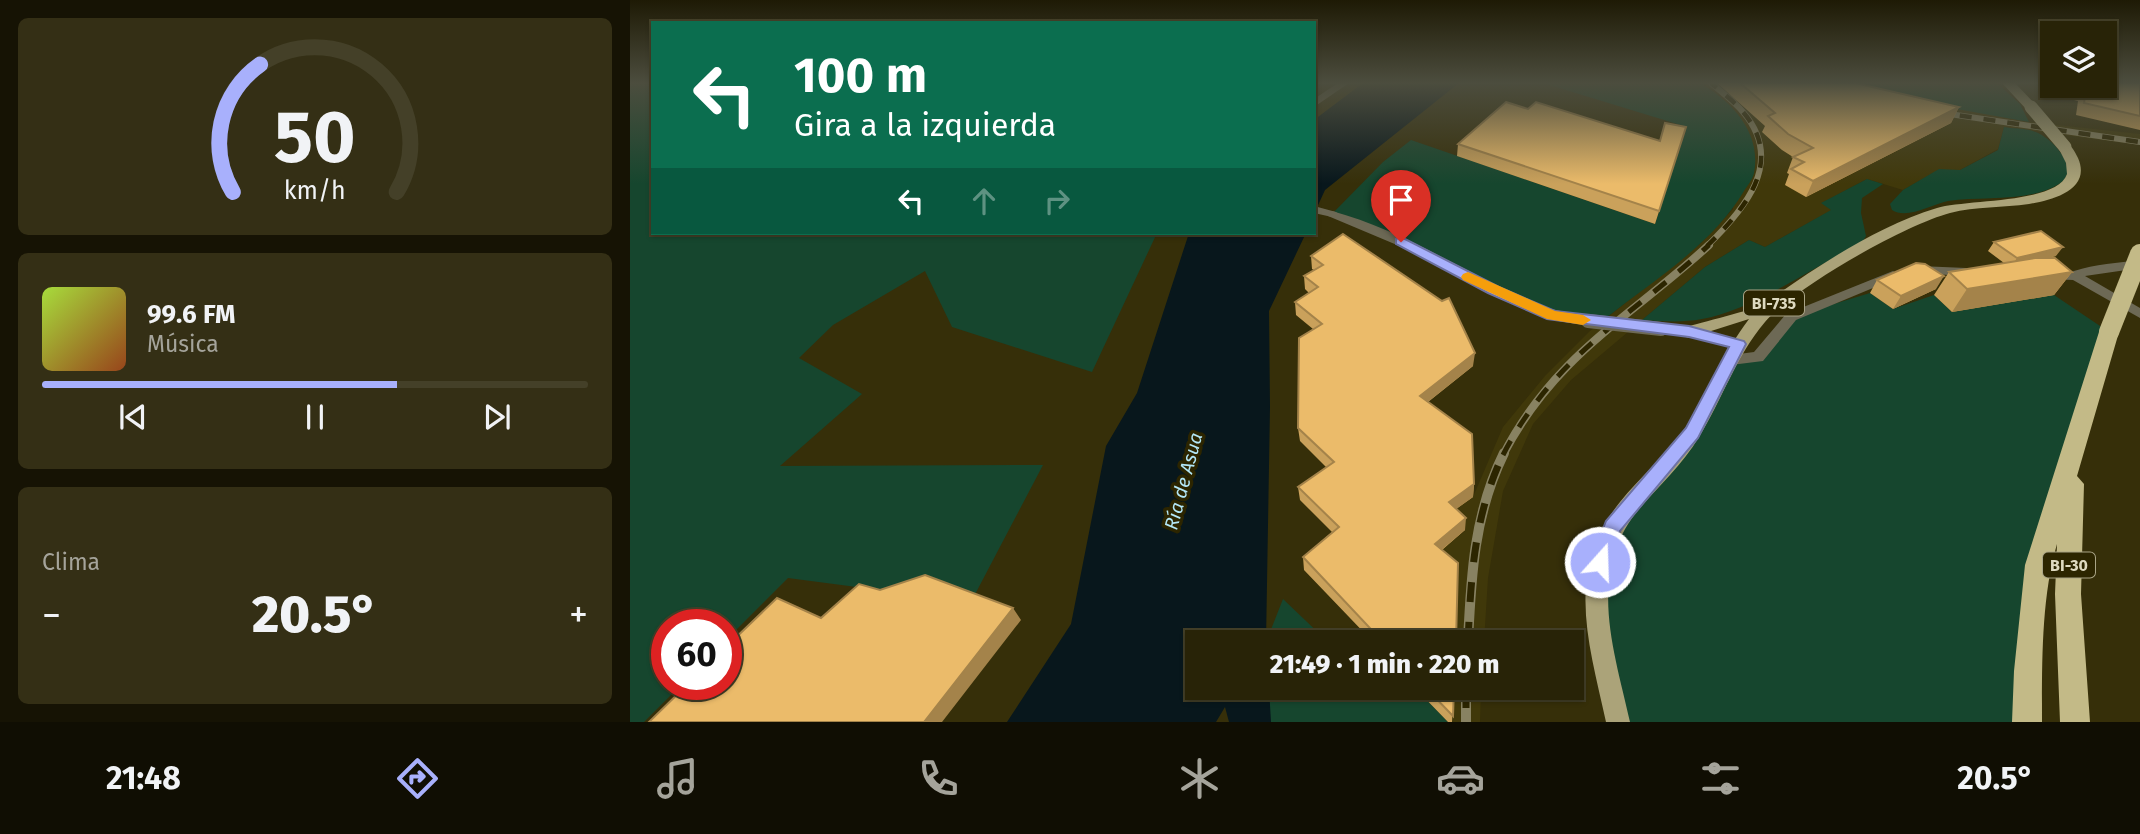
<!DOCTYPE html>
<html lang="es">
<meta charset="utf-8">
<style>
body{margin:0;font-family:"Fira Sans",sans-serif;background:#342f15;color:#f1f3f6;height:100vh;display:flex;flex-direction:column;font-size:26px;white-space:nowrap}
*{box-sizing:border-box;margin:0}
p{font-size:23px;color:#a5a49b}
.icon{flex:none;width:38px;height:38px;fill:none;stroke:currentColor;stroke-width:2;stroke-linecap:round;stroke-linejoin:round}
.map{position:relative;flex:1;overflow:hidden}
.sheet{display:flex;flex-direction:column;gap:18px;padding:18px;background:#161304;width:630px}
.sheet>*{flex:none}
.banner{position:absolute;left:21px;top:21px;width:665px;height:214px;border-radius:0px;box-shadow:0 2px 5px #0004,0 0 0 2px #444028;background:#0b6e4f;color:#fff;overflow:hidden}
.fabs{position:absolute;left:1410px;top:21px;display:grid;gap:14px}
.fabs a{display:grid;place-items:center;width:77px;height:77px;border-radius:0px;background:#282307;box-shadow:0 2px 5px #0004,0 0 0 2px #444028;font-size:35px}
.speed{position:absolute;left:21px;top:609px;display:flex;gap:14px;font-size:35px;font-weight:700;text-align:center}
.speed>*{display:grid;place-content:center;width:91px;height:91px;border-radius:50%;background:#282307;box-shadow:0 2px 5px #0004,0 0 0 2px #444028;line-height:1}
.speed .limit{border:10px solid #d22;background:#fff;color:#111}
.pin{position:absolute;display:grid;place-items:center;width:60px;height:60px;color:#fff;margin:-72px -30px;border-radius:50% 50% 50% 0;rotate:-45deg;box-shadow:0 0 7px #0007}
.pin .icon{rotate:45deg}
.me{position:absolute;width:77px;margin:-38px;rotate:20deg;stroke-linejoin:round;filter:drop-shadow(0 0 5px #0008)}
.turn{display:flex;align-items:center;gap:24px;height:147px;padding:0 28px;font-size:32px}
.turn .icon{width:91px;height:91px;stroke-width:2.5}
.turn b{display:block;font-size:49px;line-height:60px}
.lanes{display:flex;align-items:center;height:66px;padding:0 28px;background:#0003;justify-content:center;gap:35px;direction:ltr}
.lanes .off{opacity:.35}
.big{font-size:52px;font-weight:800;line-height:1.1}
.sheet .widget{flex:1;display:flex;flex-direction:column;justify-content:center;gap:10px;min-width:0;padding:0 24px;border-radius:10px;background:#342f15}
.sheet .dial{align-items:center;gap:0}
.dial svg{height:182px;overflow:visible;fill:none;stroke:#444028;stroke-width:7;stroke-linecap:round;text-anchor:middle}
.dial text{fill:#f1f3f6;stroke:none}
.song{display:flex;align-items:center;gap:21px}
.cover{width:84px;height:84px;border-radius:10px;background:linear-gradient(135deg,hsl(80 70% 55%),hsl(20 70% 35%))}
.played{height:7px;border-radius:4px;background:linear-gradient(90deg,#a8b0fc 65%,#444028 65%)}
.keys{display:flex;justify-content:space-around;direction:ltr}
.heat{display:flex;justify-content:space-between;align-items:center;font-size:38px;direction:ltr}
.trip{position:absolute;left:555px;top:630px;width:399px;height:70px;border-radius:0px;background:#282307;box-shadow:0 2px 5px #0004,0 0 0 2px #444028;font-weight:800;line-height:70px;text-align:center}
.dock{display:flex;height:112px;justify-content:space-around;align-items:center;background:#100e03;color:#a5a49b}
.dock .icon{width:49px;height:49px}
.dock .current{color:#a8b0fc}
.dock b{font-size:32px;color:#f1f3f6}
main{display:flex;flex:1;min-height:0}
.map>svg:first-child{display:block}
.built{fill:#40380a}
.green{fill:#16462e}
.water{fill:#08171c}
.lines{fill:none;stroke-linecap:round;stroke-linejoin:round}
.minor{fill:#6d6955;fill-rule:evenodd}
.tertiary{fill:#6d6955;fill-rule:evenodd}
.primary{fill:#aba379;fill-rule:evenodd}
.motorway{fill:#c3ba87;fill-rule:evenodd}
.rail-far2-casing{stroke:#888262;stroke-width:6}
.rail-far1-casing{stroke:#888262;stroke-width:8}
.rail-casing{stroke:#888262;stroke-width:10}
.rail-far2{stroke:#2c2500;stroke-width:4.5;stroke-dasharray:12;stroke-linecap:butt}
.rail-far1{stroke:#2c2500;stroke-width:5;stroke-dasharray:16;stroke-linecap:butt}
.rail{stroke:#2c2500;stroke-width:7;stroke-dasharray:20;stroke-linecap:butt}
.tertiary-bridge{stroke:#6d6955;stroke-width:14}
.primary-bridge{stroke:#aba379;stroke-width:13}
.motorway-bridge{stroke:#c3ba87;stroke-width:20}
.wall{fill:#caa15b}
.shaded-wall{fill:#a4834a}
.building{fill:#ebbb6a;stroke:#a4834a;stroke-width:2}
.route{fill:#a8b0fc;stroke:#6d72a4;stroke-width:2}
.slow{fill:#f59e0b}
.labels{text-anchor:middle;stroke-width:7;stroke-linejoin:round;paint-order:stroke}
.shield{fill:#2c2500;stroke:#a9a486;stroke-width:2}
.shield-label{font-size:16px;font-weight:bold;fill:#dedac0}
.water-label{font-size:19px;font-style:italic;fill:#b3e7f7;stroke:#2c2500}
</style>
<main>
<section class="sheet">
<div class="widget dial"><svg viewBox="0 0 100 80">
<path d="M14 69A42 42 0 1 1 86 69"/>
<path d="M14 69A42 42 0 0 1 26 13" stroke="#a8b0fc"/>
<text x="50" y="56" font-size="32" font-weight="700">50</text>
<text x="50" y="72" font-size="11">km/h</text>
</svg></div>
<div class="widget">
<div class="song"><i class="cover"></i><div><b>99.6 FM</b><p>Música</p></div></div>
<div class="played"></div>
<div class="keys"><svg class="icon" aria-label="previous" viewBox="0 0 24 24"><path d="M18 5L8 12l10 7zM5 5v14"/></svg><svg class="icon" aria-label="pause" viewBox="0 0 24 24"><path d="M8 5v14M16 5v14"/></svg><svg class="icon" aria-label="next" viewBox="0 0 24 24"><path d="M6 5l10 7-10 7zM19 5v14"/></svg></div>
</div>
<div class="widget"><p>Clima</p>
<div class="heat"><a>−</a><b class="big">20.5°</b><a>+</a></div>
</div>
</section>
<div class="map">
<svg width="1510" height="722" viewBox="0 0 1510 722">
<rect width="100%" height="100%" fill="#362f09"/>
<path class="built" d="M1070,83H1204L1399,122L1510,134V145L1374,127L1368,149L1330,170H1309L1273,190L1237,179L1192,203L1202,210L1135,247L1119,240L1075,267L941,380L903,424L873,491L858,578L854,642H824L804,556L835,531L818,515L843,497L873,427L915,376L960,331L1071,243L1103,209L1085,92Z
M823,688H851L850,722H822Z"/>
<path class="green" d="M0,83H23V233H527L462,372L322,327L295,271L203,325L169,358L232,394L150,466L413,465L341,602L158,578L96,640V625H37V684H52L14,722H0Z
M913,83H1070C1101,101 1132,132 1124,173C1123,179 1117,186 1114,191C1082,245 1024,280 976,318L922,315L702,214L753,162L781,140L1025,224L1057,127Z
M1204,83H1367L1390,104L1399,122L1288,102Z
M1374,127C1384,129 1401,128 1410,134C1425,142 1451,170 1429,184C1398,203 1353,196 1318,201C1302,204 1277,220 1262,210L1260,204L1273,190L1309,169L1330,170L1368,150Z
M1237,179L1253,184L1232,198L1231,213L1236,236L1233,241C1187,266 1122,310 1072,319C1052,323 1031,321 1012,320L1075,267L1119,240L1135,247L1201,210L1191,203Z
M1240,293L1263,309L1304,295L1322,312L1424,295L1479,332L1408,565L1397,722H988L970,562L1041,461L1101,360L1128,357L1161,317Z
M653,599L698,642H636Z
M618,688H785L818,722H604Z"/>
<path class="water" d="M733,83H829L695,190L684,214V120Z
M559,233H676L639,311L640,407L636,642H567V688H639L641,722H599L595,707L586,722H377L441,624L476,446L507,393Z"/>
<g class="lines">
<path class="minor" d="M708,83H719L684,107V99Z
M684,206L706,212L708,214L702,217L684,213Z
M1510,260V268L1455,276L1510,308V318L1443,280L1419,279L1413,275C1422,267 1434,275 1444,271C1465,264 1488,263 1510,260Z
M1289,266L1336,268L1342,272L1336,276L1285,273L1283,270Z
M1263,271L1269,275L1267,278L1166,320L1133,361L1101,365L1094,360L1101,355L1124,352L1156,314Z"/>
<path class="tertiary" d="M702,211C772,230 834,272 900,301C920,311 941,312 963,318L965,321L958,326L922,320L891,308L767,245L698,216V212Z
M1031,324L1059,327L1113,341L1115,344L1108,349L1059,337L1026,332L1024,329L1026,326Z"/>
<path class="primary" d="M1372,83H1385L1405,104V110H1397Z
M1435,143C1442,145 1445,152 1448,158C1462,190 1422,200 1399,204C1373,208 1346,206 1320,213C1275,225 1165,287 1135,322C1106,356 1092,400 1069,437C1052,466 1026,488 1005,514C957,577 985,653 1000,722H976C959,643 934,572 990,502C1010,477 1035,457 1054,430C1078,395 1092,354 1119,319L1059,338L1053,336L1051,332L1053,328C1071,322 1122,311 1135,303C1188,266 1245,227 1307,208C1335,199 1427,204 1437,174L1436,163L1428,147Z"/>
<path class="motorway" d="M1479,325L1486,327L1489,332L1447,476L1454,484L1451,594L1460,722H1430L1425,594L1427,544C1411,598 1412,666 1412,722H1382L1384,671L1395,565L1469,332L1472,327Z"/>
<g class="rail-far2-casing">
<path id="rail-far2" d="M1306,112L1510,142
M1077,246C1114,210 1156,162 1113,112C1104,101 1091,92 1081,83"/>
</g>
<g class="rail-far1-casing">
<path id="rail-far1" d="M873,455C925,354 1001,317 1079,245"/>
</g>
<g class="rail-casing">
<path id="rail" d="M838,642C841,576 844,514 874,453
M836,688V722"/>
</g>
<use href="#rail-far2" class="rail-far2"/>
<use href="#rail-far1" class="rail-far1"/>
<use href="#rail" class="rail"/>
<path class="tertiary-bridge" d="M958,321L1031,329"/>
<path class="primary-bridge" d="M1401,107L1435,147"/>
<path class="motorway-bridge" d="M1479,332L1510,254"/>
</g>
<path class="wall" d="M1087,83H1225L1329,107L1321,123L1176,197L1155,185L1159,174L1157,173L1163,157L1152,150L1132,132L1135,126Z
M1510,83V130L1446,115L1448,101L1432,97L1434,86H1475Z
M898,109L1030,141L1056,127L1025,224L827,156L828,144Z
M1364,242L1426,256L1418,258L1442,272L1424,295L1322,312L1304,295L1319,272L1374,263L1358,251Z
M681,256L843,366L798,402L844,484L843,497L826,509L835,530L812,550L826,642H743L674,570L673,557L702,532L670,500L668,487L696,467L670,441L668,428L683,329L666,315L665,302L679,293L675,289L674,276L684,270L682,269Z
M1247,280L1306,289L1263,309L1240,293Z
M785,688H824L822,722H818Z"/>
<path class="shaded-wall" d="M1329,107L1321,123L1176,197L1183,181Z
M1433,247L1426,256L1381,267L1387,258Z
M1442,272L1424,295L1322,312L1337,289Z
M1314,276L1306,289L1263,309L1271,296Z
M845,353L843,366L789,409L790,396Z
M844,484L843,497L818,515L819,502Z
M836,518L835,530L804,556L805,544Z
M383,608L391,620L312,722H294Z"/>
<path class="building" d="M1110,83H1225L1329,107L1183,181L1161,169L1174,162L1163,157L1183,148L1158,134L1138,116L1145,113Z
M1475,83H1510V116L1454,103L1456,89L1443,86H1475Z
M876,102L898,109L906,102L1030,141L1035,123L1056,127L1029,211L828,144Z
M1411,231L1433,247L1387,258L1364,242Z
M713,234L812,301L819,298L845,353L790,396L842,434L844,484L819,502L836,518L805,544L828,563L826,642H753L673,557L709,527L668,487L704,462L668,428L669,338L692,324L665,302L688,287L674,276L693,265L681,256Z
M1405,258H1425L1442,272L1337,289L1319,272Z
M1286,263L1295,264L1314,276L1271,296L1247,280Z
M295,575L383,608L294,722H19L58,684H96V647L147,598L191,618L229,584L250,590Z
M796,688H824L823,716Z"/>
<linearGradient id="sky" x2="0" y2="1"><stop stop-color="#1e1a05"/><stop offset="0.45" stop-color="#4c4d3e"/><stop offset="1" stop-color="#4c4d3e" stop-opacity="0"/></linearGradient>
<rect width="1510" height="184" fill="url(#sky)"/>
<path class="route" d="M771,237L869,287L925,311L1059,326L1114,341L1116,344L1068,438L990,531L976,568L970,571L963,568L960,562L976,521L1056,428L1099,347L1059,337L917,319L858,293L766,244V239Z"/>
<path class="slow" d="M838,272L925,311L953,315L961,320L953,325L917,319L833,280L831,277L833,274Z"/>
<g class="labels">
<g class="shield">
<rect x="1114" y="290.5" width="60" height="25" rx="5"/>
<rect x="1413" y="552.5" width="52" height="25" rx="5"/>
</g>
<g class="shield-label">
<text x="1144" y="309">BI-735</text>
<text x="1439" y="571">BI-30</text>
</g>
<g class="water-label">
<text transform="translate(553 481) rotate(-75)" y="7">Ría de Asua</text>
</g>
</g>
</svg>
<div class="fabs">
<a><svg class="icon" aria-label="layers" viewBox="0 0 24 24"><path d="M12 4l9 5-9 5-9-5zM3 14l9 5 9-5"/></svg></a>
</div>
<div class="speed"><div class="limit">60</div></div>
<div class="pin" style="left:771px;top:242px;background:#d93025"><svg class="icon" aria-label="arrive" viewBox="0 0 24 24"><path d="M6 21V4h12l-3 4 3 4H6"/></svg></div>
<svg class="me" style="left:970px;top:562px" viewBox="-20 -20 40 40"><circle r="17" fill="#a8b0fc" stroke="#fff" stroke-width="3"/><path d="M0-11L8 9 0 5-8 9z" fill="#fff"/></svg>
<div class="trip">21:49 · 1 min · 220 m</div>
<div class="banner">
<div class="turn"><svg class="icon" aria-label="left" viewBox="0 0 24 24"><path d="M17 20v-9H6M10 6l-5 5 5 5"/></svg><div><b>100 m</b>Gira a la izquierda</div></div>
<div class="lanes"><svg class="icon" aria-label="left" viewBox="0 0 24 24"><path d="M17 20v-9H6M10 6l-5 5 5 5"/></svg><svg class="icon off" aria-label="ahead" viewBox="0 0 24 24"><path d="M12 20V5M6 11l6-6 6 6"/></svg><svg class="icon off" aria-label="right" viewBox="0 0 24 24"><path d="M7 20v-9h11M14 6l5 5-5 5"/></svg></div>
</div>
</div>
</main>
<nav class="dock">
<b>21:48</b>
<svg class="icon current" aria-label="directions" viewBox="0 0 24 24"><path d="M12 3l9 9-9 9-9-9zM9 14v-3h6M13 9l2 2-2 2"/></svg>
<svg class="icon" aria-label="music" viewBox="0 0 24 24"><path d="M9 18V5l10-2v13"/><circle cx="6" cy="18" r="3"/><circle cx="16" cy="16" r="3"/></svg>
<svg class="icon" aria-label="phone" viewBox="0 0 24 24"><path d="M5 4h4l2 5-3 2q2 4 5 5l2-3 5 2v4C11 20 4 13 5 4z"/></svg>
<svg class="icon" aria-label="climate" viewBox="0 0 24 24"><path d="M12 3v18M4 7l16 10M4 17L20 7"/></svg>
<svg class="icon" aria-label="car" viewBox="0 0 24 24"><path d="M5 17H2v-5l4-1 3-4h7l3 4 3 1v5h-3M9 17h6M6 11h13"/><circle cx="7" cy="17" r="2"/><circle cx="17" cy="17" r="2"/></svg>
<svg class="icon" aria-label="filters" viewBox="0 0 24 24"><path d="M4 7h16M4 17h16"/><circle cx="9" cy="7" r="2"/><circle cx="15" cy="17" r="2"/></svg>
<b>20.5°</b>
</nav>
